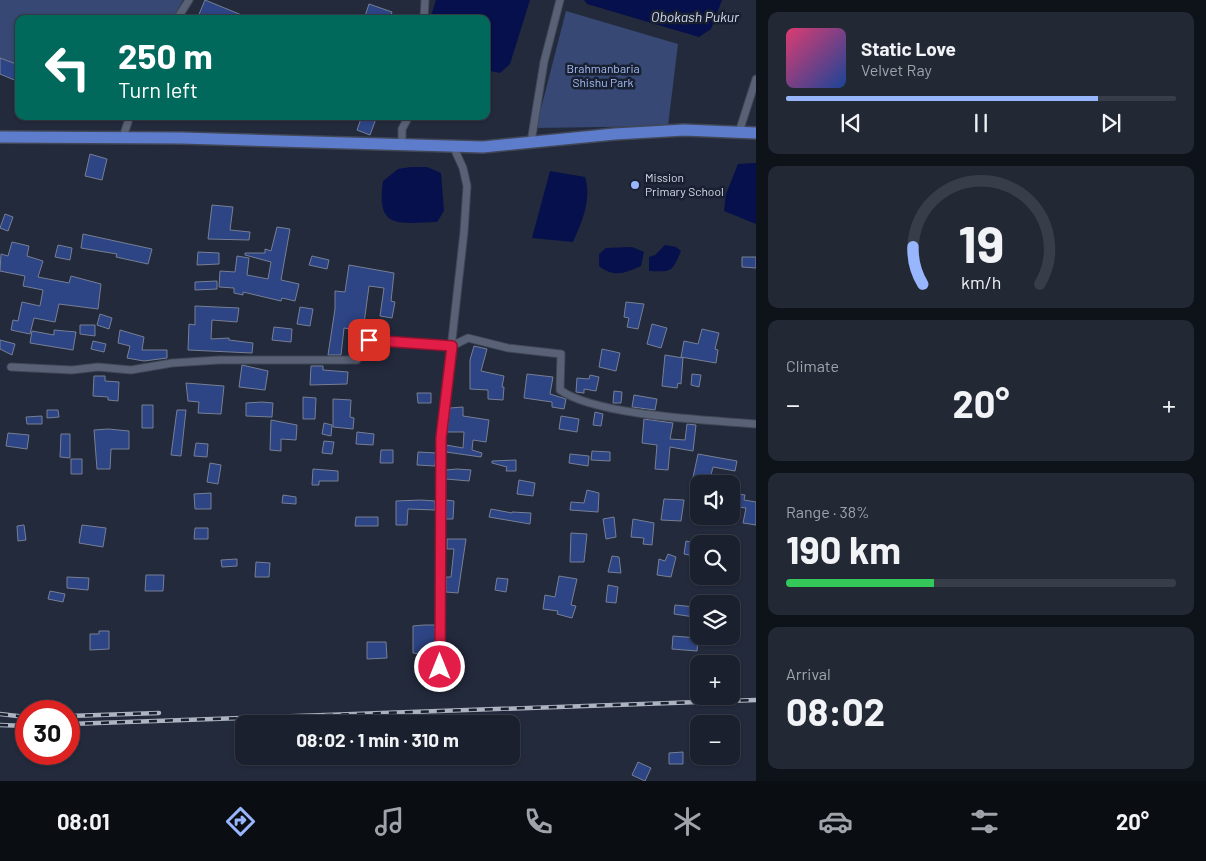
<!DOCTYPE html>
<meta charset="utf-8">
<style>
body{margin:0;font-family:Barlow,sans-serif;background:#232835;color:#f1f3f6;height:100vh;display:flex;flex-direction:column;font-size:19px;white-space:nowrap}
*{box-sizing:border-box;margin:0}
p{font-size:16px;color:#9fa3aa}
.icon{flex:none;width:28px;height:28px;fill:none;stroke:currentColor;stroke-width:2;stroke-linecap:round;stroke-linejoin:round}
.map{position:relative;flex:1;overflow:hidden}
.drawer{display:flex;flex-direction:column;gap:12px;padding:12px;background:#0e1219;width:450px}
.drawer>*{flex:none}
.top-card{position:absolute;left:15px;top:15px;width:475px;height:105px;border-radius:10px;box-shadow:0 1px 4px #0004,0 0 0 1px #383e49;background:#00695c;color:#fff;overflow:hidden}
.controls{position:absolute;left:690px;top:475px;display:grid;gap:10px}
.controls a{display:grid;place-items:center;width:50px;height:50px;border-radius:10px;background:#1a202d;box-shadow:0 1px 4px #0004,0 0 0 1px #383e49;font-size:25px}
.speed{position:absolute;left:15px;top:700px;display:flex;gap:10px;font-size:25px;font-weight:700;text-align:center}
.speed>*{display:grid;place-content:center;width:65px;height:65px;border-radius:50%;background:#1a202d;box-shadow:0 1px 4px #0004,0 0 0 1px #383e49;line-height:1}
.speed .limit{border:8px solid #d22;background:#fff;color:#111}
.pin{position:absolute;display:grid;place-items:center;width:42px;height:42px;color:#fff;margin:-21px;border-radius:10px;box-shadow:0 2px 8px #0006}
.me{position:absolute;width:55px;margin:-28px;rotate:0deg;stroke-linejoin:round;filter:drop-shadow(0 0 4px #0008)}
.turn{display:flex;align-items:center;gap:18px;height:105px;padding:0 20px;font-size:22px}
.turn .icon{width:65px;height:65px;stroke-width:2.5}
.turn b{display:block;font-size:35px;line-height:42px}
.big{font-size:38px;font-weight:700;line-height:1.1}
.drawer .card{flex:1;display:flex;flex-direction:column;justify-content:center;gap:8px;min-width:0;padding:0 18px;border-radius:10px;background:#232835}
.drawer .dial{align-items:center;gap:0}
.dial svg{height:130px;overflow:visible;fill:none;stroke:#383e49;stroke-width:7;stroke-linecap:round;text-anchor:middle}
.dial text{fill:#f1f3f6;stroke:none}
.song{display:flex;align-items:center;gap:15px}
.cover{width:60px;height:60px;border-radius:8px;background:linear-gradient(135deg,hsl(340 70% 55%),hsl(220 70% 35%))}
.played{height:5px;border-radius:2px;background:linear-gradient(90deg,#98b6fd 80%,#383e49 80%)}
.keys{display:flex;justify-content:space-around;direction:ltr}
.heat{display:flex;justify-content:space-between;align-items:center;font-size:28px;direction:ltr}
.charge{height:8px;border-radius:4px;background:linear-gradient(90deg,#34c759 38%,#383e49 0)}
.trip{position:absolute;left:235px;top:715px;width:285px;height:50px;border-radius:10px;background:#1a202d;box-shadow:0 1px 4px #0004,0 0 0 1px #383e49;font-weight:700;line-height:50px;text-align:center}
.dock{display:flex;height:80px;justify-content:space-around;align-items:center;background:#0a0d12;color:#9fa3aa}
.dock .icon{width:35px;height:35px}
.dock .current{color:#98b6fd}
.dock b{font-size:22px;color:#f1f3f6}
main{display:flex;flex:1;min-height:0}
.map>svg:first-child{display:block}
.green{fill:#364873}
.water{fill:#05104c}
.building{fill:#2d4485;stroke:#767f94}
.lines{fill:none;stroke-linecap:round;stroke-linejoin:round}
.minor-casing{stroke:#414756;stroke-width:9}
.trunk-casing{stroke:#414756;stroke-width:14}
.minor{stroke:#586175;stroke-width:7}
.trunk{stroke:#5e7ccc;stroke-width:11}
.rail-casing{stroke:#adb4c0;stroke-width:4.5}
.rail{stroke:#192031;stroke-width:2.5;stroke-dasharray:8;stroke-linecap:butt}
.route-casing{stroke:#92132f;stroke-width:12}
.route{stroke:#e11d48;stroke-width:9}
.poi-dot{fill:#98b6fd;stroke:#192031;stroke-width:2}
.labels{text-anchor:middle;stroke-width:5;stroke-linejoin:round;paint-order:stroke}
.park-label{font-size:12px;fill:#a6bef7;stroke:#192031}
.poi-label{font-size:12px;fill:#d8dee9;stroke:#192031;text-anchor:start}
.water-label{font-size:14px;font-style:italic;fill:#d2dbee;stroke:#192031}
</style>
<main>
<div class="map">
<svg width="756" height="781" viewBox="0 0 756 781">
<rect width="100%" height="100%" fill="#232a3c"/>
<path class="green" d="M0,0H183L173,19H19V65L0,58Z
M566,11L678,44L668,126L536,128Z"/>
<path class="water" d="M436,0H530L510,64L500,73L486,70V19H430Z
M584,0H722L711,29L699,37L587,4Z
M756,163V224L724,211L726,194L738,164Z
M411,167H427L441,173L444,211L437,222C398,223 376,230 383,181L398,169Z
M550,171L585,177C592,200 582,221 573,242L532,238Z
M665,245L676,247L681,251C672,272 672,272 649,271V257L655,255Z
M632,247L644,252L641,266C626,273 613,278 599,266V254L606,248Z"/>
<path class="building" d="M205,0L249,18V19H197Z
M369,4L392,12L390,19H364Z
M0,58L19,65V82L0,74Z
M362,116H377L370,135L357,130Z
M90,154L107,159L102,180L85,176Z
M212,205L233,207L230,230L250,232L249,240L208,239Z
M5,214L13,217L8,231L0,228Z
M277,227L290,229L281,280L299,284L295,301L282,298L281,301L243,292V295L234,293V288L219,287L220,271L235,272L237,256L249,258L247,275L268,279L271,262L245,255V253H265V249L271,251Z
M83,234L152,249L148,264L116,257L117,254L81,248Z
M12,242L29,246L27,256L43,261L38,277L69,283L71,276L101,284L98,309L59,304L55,322L34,318L30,334L11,330L13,320L18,321L22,302L40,306L43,290L23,286L25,276L0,271L1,254L8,256Z
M58,245L72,248L70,260L55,257Z
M198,252L219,253V264L197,265Z
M312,256L329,260L327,269L309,265Z
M742,257H756V268L742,267Z
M349,265L394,273L391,301L395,302L392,318L380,316L384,288L369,286L363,331L344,328L341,355H328L335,309V291L345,292Z
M217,281V289L195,290V282Z
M626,302L644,304L638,329L627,327L629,318L624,317Z
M195,306L239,308L237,322L212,320L211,339L229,338V340L253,343L252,353L188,350L189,324L195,325Z
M300,307L313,309L310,326L297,324Z
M100,314L112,318L109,329L97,325Z
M652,324L667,328L661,348L647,344Z
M80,325H95V336L80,334Z
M274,327L292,329L291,342L272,340Z
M702,329L719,333L715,349L718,350L716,363L681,357L684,341L698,344Z
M54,330L76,332L73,350L30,343L32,331L54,335Z
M120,330L144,337L142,350H167V358L144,361L127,358L130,346L118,343Z
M0,340L15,344L12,355L0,349Z
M93,341L106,344L104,352L91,349Z
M474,346L487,349L481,371L504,376L502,387H504L503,400L488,399V390L470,389V360Z
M602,349L620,353L616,371L599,367Z
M665,355L683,358L681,384L678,383L677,388L662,386Z
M242,365L268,371L265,390L239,387Z
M311,366H323V370L348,372L347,384L310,385Z
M527,374L553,377L550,394L566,399L564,409L552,407V402L524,398Z
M692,374L701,375L699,387L691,385Z
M590,375L599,377L596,391L584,389V393L576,392L577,378L589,379Z
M94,376H105V381L119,382L118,401L108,400V397L93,396Z
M186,383L224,386L221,414L198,413L199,402L188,401Z
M614,391L622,392L621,403H613Z
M417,393H431V403H418Z
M634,395L657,399L655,410L632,407Z
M303,397L316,398L315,419H303Z
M333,399L351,400L350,417L354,418L353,429L333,427Z
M262,402L273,403L272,417L246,416V403Z
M142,405H153V428H142Z
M463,407V416L489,420L486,442L473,440L472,450L482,453L481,457L446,452V445L463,448L464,432H447L450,408Z
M47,410H58L59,417L47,418Z
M177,410H186L181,456L171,455Z
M595,412L603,414L601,426L593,425Z
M42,416V424H27L26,417Z
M561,416L579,419L577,432L559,429Z
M644,419L673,423L670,439L685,440L687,424L696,425L693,451L670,447L668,470L655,469L657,445L642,443Z
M271,420L297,425L296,440L281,439V451L270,450Z
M324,423L332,425L331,436L322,434Z
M108,429L129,431V449H111L110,469H97L94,430Z
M357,432L374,434L373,445L356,444Z
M8,433L29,435L27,449L6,446Z
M61,434H70V458L60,457Z
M324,441L334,442L332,454L322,453Z
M196,443L208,444L207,457L194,456Z
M381,450H393V463H380Z
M592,451L610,452V461L591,460Z
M418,452L436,453L435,466L417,465Z
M570,454L589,456L588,466L569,463Z
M698,454L737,461L735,471L713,467L709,483L692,482Z
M71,459H82V474H71Z
M516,460V471H506L507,467L492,463V461Z
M210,463L221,465L218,484L207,482Z
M313,469L338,471V481H319V485H312Z
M457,469L471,470L469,481L446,479V470Z
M519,480L535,483L533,496L517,494Z
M587,490L599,493L598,512L570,510L571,502L584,503Z
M211,493V509H195L194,494Z
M733,493L745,495L744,500L756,502V525L743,523L746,508L731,506Z
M283,495L296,497V504L282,503Z
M664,499L684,500L681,521L661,520Z
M421,500L435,501V510L408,509L407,525H396V501Z
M446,500L454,501L453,519H446Z
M491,509L512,513V512L531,513L530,524L489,517Z
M356,517H378V526H355Z
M614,517L616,537L606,539L603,519Z
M633,519L654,523L652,545L643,544L644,538L631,537Z
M24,525L26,540L18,541L17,526Z
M82,525L106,528L103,547L79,543Z
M195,528H208V539H194Z
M571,533L587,534L584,562H570Z
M447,539H466L458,593L446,592V577H451L454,549H447Z
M686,541L699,544V557L684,554Z
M668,554L676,557L671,577L657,575L659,559L665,561Z
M612,556L619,557L621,573L608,572Z
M237,559V566L222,567L221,560Z
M256,562L270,563L269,577H255Z
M146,575H164L163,591H145Z
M559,576L577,579L571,605L576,606L572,618L557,614L558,611L543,609L545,595L555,597Z
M67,577L89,578L88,590L67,588Z
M497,578L508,579L506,592L495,590Z
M608,585L618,587L616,603L606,602Z
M50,591L65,594L63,602L48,599Z
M675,605L695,607L694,617L674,614Z
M424,625H435L434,656L413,653V626Z
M99,631H109V649L90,650V634H99Z
M673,636L698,638L697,651L672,649Z
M367,642H386L387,658L367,659Z
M683,752V764H669V753Z
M638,762L651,768L645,781L632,775Z"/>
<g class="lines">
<g class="minor-casing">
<path id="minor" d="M177,19L189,0
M424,19L425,0
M739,132L756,79
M123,137L130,116
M531,142L544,62L560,0
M402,144V129L409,116
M11,367L72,370L98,367L131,370L172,363L219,360H357L369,340L452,346L468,338L508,348L561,354L560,390C597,416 709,420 756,424
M440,687L441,438L464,232L467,186L463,168L453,146"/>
</g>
<g class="trunk-casing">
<path id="trunk" d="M0,137L182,138L483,147L615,134L684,130L756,133"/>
</g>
<use href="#minor" class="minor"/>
<use href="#trunk" class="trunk"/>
<g class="rail-casing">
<path id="rail" d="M0,714L26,717
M69,716L159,713
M69,724L756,700
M0,725L26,726"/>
</g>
<use href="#rail" class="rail"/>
</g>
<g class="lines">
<g class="route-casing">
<path id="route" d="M369,340L452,346L441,438L440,667"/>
</g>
<use href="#route" class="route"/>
</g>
<circle class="poi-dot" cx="635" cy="185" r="5"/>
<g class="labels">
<g class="park-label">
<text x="603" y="73">Brahmanbaria<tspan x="603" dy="14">Shishu Park</tspan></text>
</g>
<g class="poi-label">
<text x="645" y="182">Mission<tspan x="645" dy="14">Primary School</tspan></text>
</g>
<g class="water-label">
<text x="695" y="22">Obokash Pukur</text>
</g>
</g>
</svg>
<div class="controls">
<a><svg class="icon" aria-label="sound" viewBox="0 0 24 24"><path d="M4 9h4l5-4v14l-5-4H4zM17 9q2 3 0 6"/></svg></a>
<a><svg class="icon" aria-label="search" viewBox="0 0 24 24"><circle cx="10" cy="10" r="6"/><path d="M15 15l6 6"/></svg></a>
<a><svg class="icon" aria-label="layers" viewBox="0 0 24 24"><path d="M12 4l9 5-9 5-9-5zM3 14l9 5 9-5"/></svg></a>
<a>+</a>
<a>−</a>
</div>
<div class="speed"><div class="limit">30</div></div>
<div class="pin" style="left:369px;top:340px;background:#d93025"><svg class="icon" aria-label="arrive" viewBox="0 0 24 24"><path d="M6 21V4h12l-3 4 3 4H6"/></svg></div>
<svg class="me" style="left:440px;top:667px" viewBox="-20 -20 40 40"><circle r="17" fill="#e11d48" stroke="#fff" stroke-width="3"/><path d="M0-11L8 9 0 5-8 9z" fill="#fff"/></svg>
<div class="trip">08:02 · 1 min · 310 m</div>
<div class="top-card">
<div class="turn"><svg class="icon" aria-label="left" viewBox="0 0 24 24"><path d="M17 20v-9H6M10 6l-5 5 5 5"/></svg><div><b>250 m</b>Turn left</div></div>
</div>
</div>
<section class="drawer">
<div class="card">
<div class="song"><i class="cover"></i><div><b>Static Love</b><p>Velvet Ray</p></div></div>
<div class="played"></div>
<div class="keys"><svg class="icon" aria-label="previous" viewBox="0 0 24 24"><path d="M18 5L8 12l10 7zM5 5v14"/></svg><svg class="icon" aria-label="pause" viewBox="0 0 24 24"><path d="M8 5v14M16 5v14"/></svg><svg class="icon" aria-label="next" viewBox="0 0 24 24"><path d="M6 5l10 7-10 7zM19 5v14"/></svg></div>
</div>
<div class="card dial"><svg viewBox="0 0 100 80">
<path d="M14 69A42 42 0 1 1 86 69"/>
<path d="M14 69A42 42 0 0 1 8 46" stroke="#98b6fd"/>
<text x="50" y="56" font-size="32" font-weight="700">19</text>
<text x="50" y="72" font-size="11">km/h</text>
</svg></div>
<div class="card"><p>Climate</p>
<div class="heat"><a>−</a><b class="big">20°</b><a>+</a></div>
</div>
<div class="card"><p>Range · 38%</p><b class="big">190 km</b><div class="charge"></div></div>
<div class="card"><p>Arrival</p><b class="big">08:02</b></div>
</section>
</main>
<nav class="dock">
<b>08:01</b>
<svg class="icon current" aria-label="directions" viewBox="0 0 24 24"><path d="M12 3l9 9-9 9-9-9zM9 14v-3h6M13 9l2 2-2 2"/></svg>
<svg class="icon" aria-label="music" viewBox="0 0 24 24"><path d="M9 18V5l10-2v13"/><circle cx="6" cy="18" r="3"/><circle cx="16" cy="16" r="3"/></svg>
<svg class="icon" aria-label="phone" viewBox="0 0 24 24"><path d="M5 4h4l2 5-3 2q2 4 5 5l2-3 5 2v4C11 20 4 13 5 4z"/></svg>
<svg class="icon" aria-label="climate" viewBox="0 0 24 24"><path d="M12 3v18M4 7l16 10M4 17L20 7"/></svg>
<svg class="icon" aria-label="car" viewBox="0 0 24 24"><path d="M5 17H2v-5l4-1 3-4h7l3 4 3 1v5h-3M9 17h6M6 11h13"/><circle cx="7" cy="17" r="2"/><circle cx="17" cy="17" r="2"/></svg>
<svg class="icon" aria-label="filters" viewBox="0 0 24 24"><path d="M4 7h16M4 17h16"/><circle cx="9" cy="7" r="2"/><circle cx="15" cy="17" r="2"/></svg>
<b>20°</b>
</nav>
